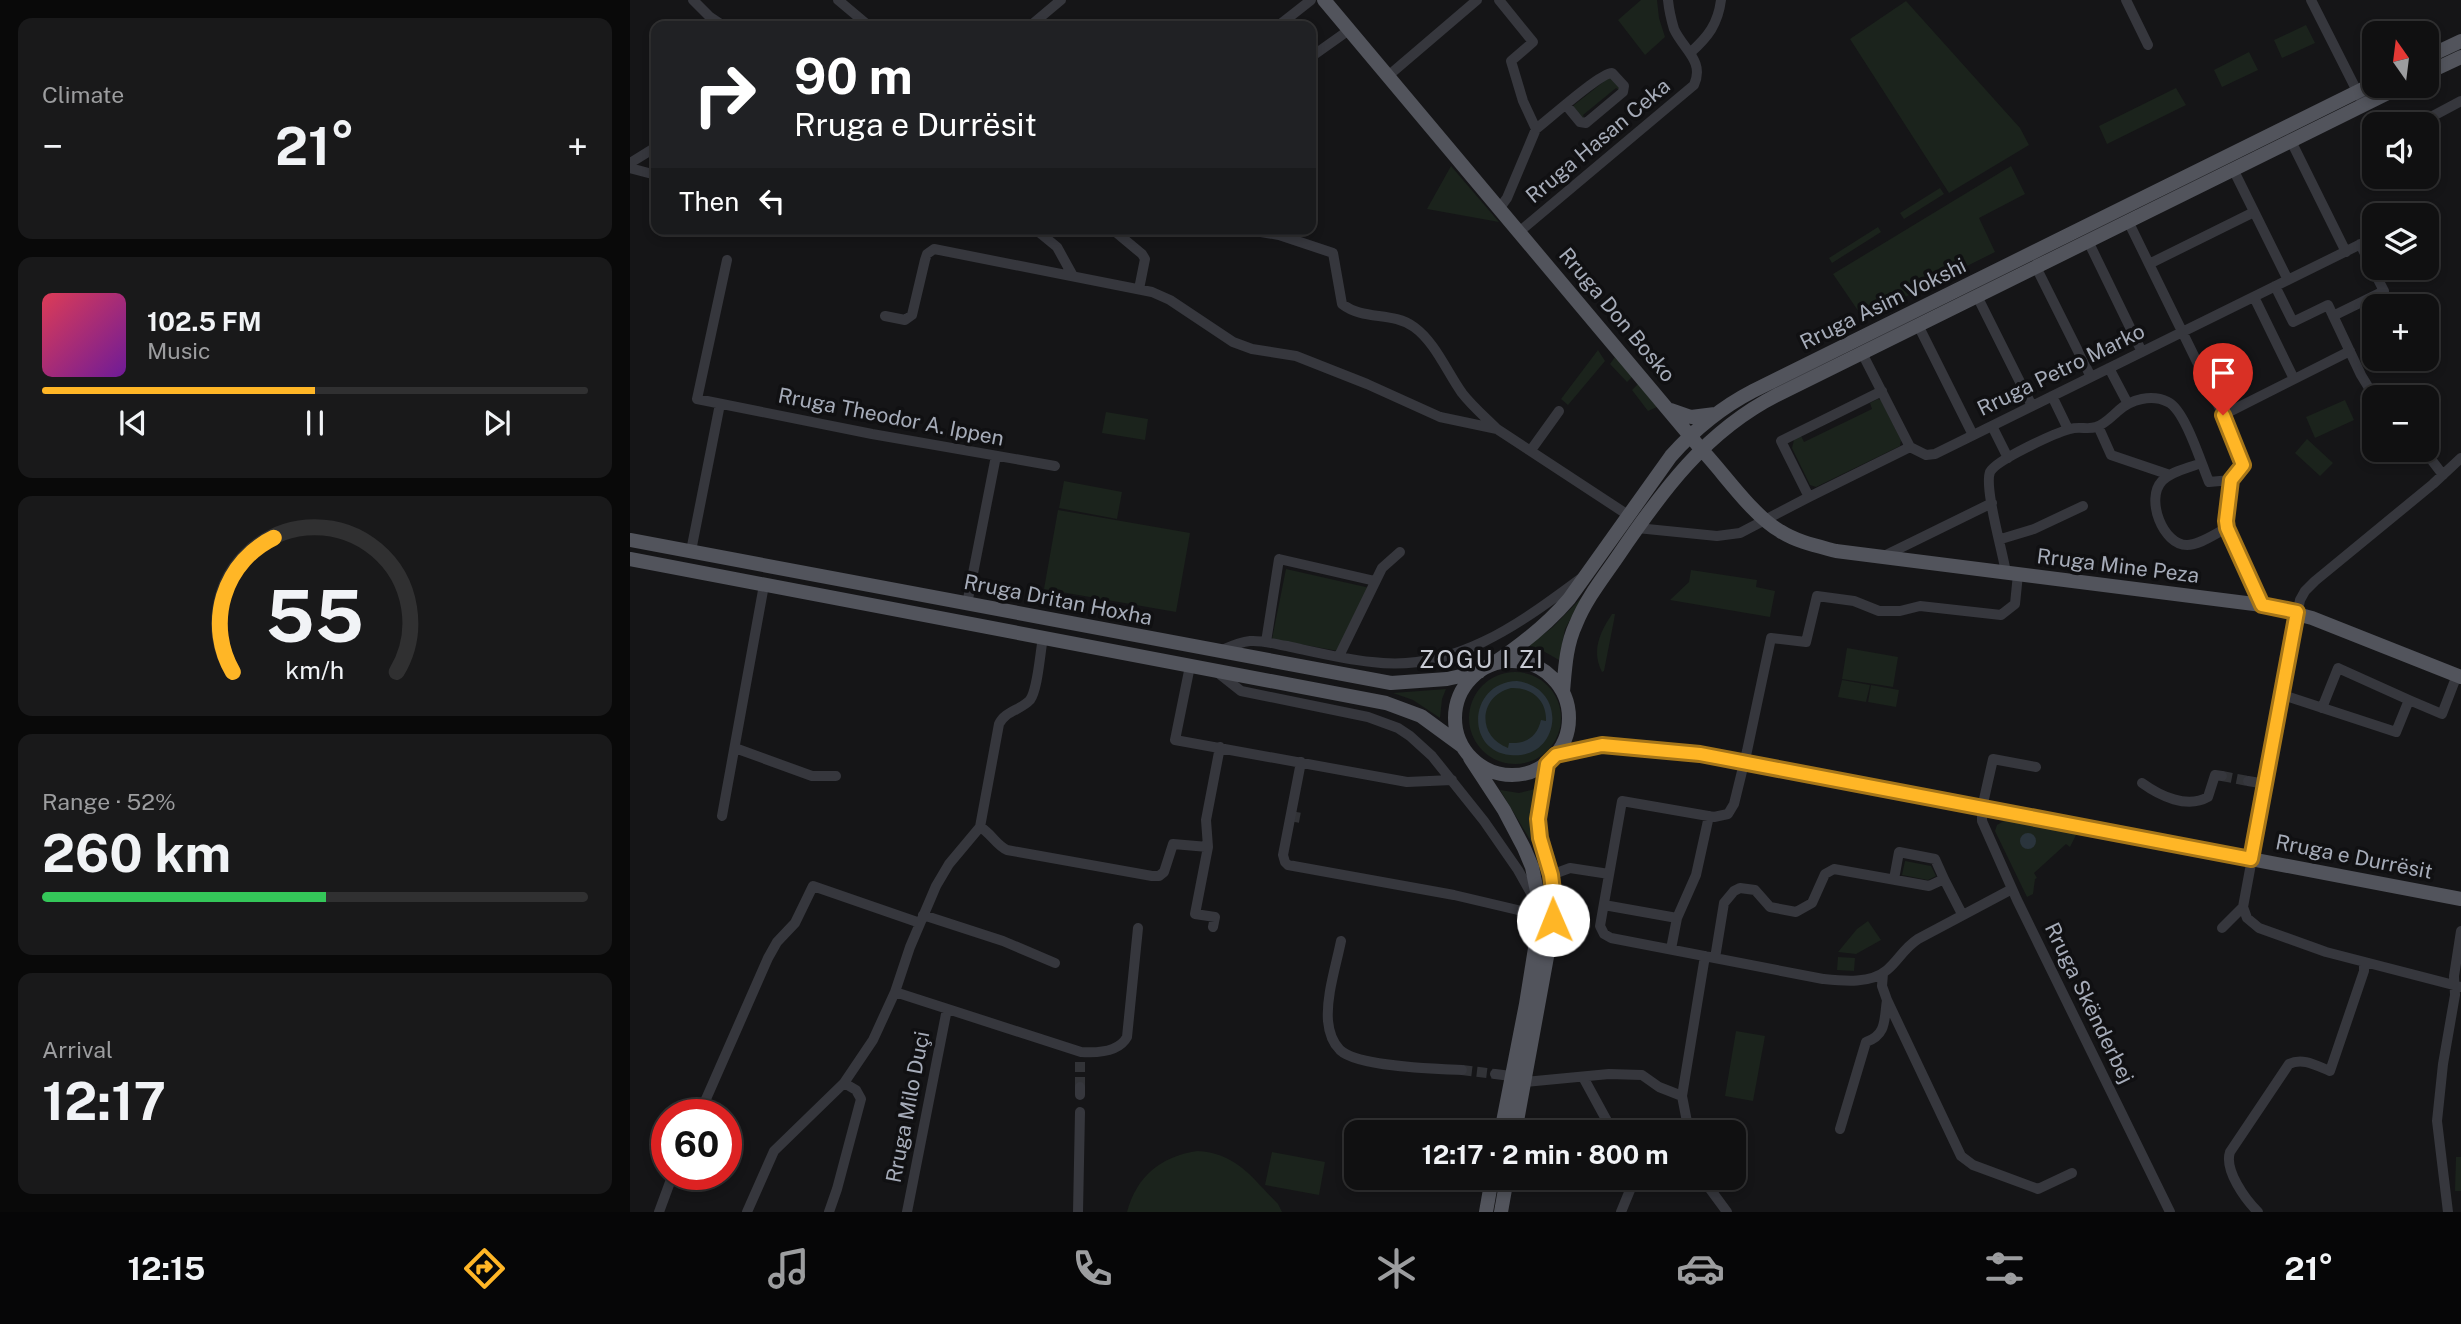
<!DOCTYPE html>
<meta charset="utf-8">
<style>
body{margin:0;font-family:"Public Sans",sans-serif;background:#19191a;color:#f1f3f6;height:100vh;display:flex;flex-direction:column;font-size:26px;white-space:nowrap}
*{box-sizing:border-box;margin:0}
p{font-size:23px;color:#9c9d9f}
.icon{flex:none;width:38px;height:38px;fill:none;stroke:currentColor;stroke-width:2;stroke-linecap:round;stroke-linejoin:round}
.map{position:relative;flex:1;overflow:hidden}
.sheet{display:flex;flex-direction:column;gap:18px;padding:18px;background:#090909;width:630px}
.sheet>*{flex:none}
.top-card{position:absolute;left:21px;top:21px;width:665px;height:214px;border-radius:14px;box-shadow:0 4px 10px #0003,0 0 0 2px #303031;background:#202124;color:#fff;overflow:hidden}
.needle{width:46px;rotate:346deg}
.controls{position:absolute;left:1732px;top:21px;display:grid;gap:14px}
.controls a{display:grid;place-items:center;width:77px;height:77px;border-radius:14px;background:#101011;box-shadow:0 4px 10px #0003,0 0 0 2px #303031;font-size:35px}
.speed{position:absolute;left:21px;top:1099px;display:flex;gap:14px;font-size:35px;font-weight:700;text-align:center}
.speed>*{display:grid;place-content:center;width:91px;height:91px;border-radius:50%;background:#101011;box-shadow:0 4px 10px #0003,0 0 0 2px #303031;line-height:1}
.speed .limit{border:10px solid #d22;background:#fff;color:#111}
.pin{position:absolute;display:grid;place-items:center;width:60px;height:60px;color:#fff;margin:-72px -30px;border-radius:50% 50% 50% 0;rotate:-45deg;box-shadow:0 0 7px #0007}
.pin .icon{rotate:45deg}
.me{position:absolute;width:77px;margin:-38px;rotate:359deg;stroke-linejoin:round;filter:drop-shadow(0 0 5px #0008)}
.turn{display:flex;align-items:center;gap:24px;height:147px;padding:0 28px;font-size:32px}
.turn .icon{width:91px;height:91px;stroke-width:2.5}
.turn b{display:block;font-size:49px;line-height:60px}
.then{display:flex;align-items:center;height:66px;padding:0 28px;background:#0003;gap:14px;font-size:26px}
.big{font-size:52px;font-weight:700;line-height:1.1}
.sheet .tile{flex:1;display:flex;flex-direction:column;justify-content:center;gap:10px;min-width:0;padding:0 24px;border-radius:14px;background:#19191a}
.sheet .dial{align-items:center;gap:0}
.dial svg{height:182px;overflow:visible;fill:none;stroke:#303031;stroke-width:7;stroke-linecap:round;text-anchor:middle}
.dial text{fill:#f1f3f6;stroke:none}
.song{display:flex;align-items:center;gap:21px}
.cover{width:84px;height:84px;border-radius:10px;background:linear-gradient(135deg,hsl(350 70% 55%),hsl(280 70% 35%))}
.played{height:7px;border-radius:4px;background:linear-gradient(90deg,#ffb626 50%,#303031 50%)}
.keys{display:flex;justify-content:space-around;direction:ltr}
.heat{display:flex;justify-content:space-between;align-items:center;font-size:38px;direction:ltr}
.charge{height:10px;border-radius:5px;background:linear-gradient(90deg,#34c759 52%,#303031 0)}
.trip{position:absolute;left:714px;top:1120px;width:402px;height:70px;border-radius:14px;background:#101011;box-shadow:0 4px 10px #0003,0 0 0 2px #303031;font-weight:700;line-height:70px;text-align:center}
.menu{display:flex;height:112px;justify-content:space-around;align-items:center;background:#060607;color:#9c9d9f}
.menu .icon{width:49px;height:49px}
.menu .on{color:#ffb626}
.menu b{font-size:32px;color:#f1f3f6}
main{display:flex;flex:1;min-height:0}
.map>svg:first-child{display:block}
.green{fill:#1b231c}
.water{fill:#2a343c;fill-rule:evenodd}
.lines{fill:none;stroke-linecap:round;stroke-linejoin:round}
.minor-tunnel{stroke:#323337;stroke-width:10;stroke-dasharray:10 5;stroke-linecap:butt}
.minor{stroke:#36373d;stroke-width:10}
.major{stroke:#52545c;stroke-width:14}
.route-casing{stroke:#a67619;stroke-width:18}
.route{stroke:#ffb626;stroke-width:12}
.labels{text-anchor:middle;stroke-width:7;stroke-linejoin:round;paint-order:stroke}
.street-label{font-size:21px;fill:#a6acb9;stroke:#101012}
.quarter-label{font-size:24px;letter-spacing:2px;fill:#c8cbd4;stroke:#101012}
</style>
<main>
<section class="sheet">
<div class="tile"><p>Climate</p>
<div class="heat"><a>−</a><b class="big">21°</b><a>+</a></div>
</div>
<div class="tile">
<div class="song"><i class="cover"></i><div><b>102.5 FM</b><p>Music</p></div></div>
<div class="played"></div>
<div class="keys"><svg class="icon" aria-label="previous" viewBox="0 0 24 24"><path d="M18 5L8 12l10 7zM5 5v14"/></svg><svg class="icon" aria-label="pause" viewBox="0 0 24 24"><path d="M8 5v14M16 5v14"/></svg><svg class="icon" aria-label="next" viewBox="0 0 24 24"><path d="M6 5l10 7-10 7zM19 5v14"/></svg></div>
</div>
<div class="tile dial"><svg viewBox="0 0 100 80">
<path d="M14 69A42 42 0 1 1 86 69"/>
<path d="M14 69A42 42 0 0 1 32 10" stroke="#ffb626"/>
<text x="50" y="56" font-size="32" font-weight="700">55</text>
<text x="50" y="72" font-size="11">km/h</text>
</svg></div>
<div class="tile"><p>Range · 52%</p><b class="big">260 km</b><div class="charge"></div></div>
<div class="tile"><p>Arrival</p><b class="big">12:17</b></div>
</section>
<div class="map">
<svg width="1831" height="1212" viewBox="0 0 1831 1212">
<rect width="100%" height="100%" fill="#151517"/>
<path class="green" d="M1011,0H1027L1029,18L1035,37L1015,55L988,20Z
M1276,1L1390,128L1399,145L1319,193L1220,39Z
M1676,25L1685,43L1652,58L1644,40Z
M1619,52L1628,70L1592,87L1584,70Z
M981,76L991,88L989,90L986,88L953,115L955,120L944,108V105Z
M1546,88L1556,105L1477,144L1469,126Z
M821,166L869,222L797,209Z
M1381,166L1395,194L1349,218L1365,252L1233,318L1203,274Z
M1310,188L1314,194L1274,219L1270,213Z
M1248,227L1251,232L1202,263L1199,258Z
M968,350L975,361L938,405L931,399Z
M985,357L1002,377L997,382L980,364Z
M1008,384L1027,407L1018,411L1002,390Z
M1248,399L1251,400L1271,440L1270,446L1186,487L1180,485L1162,448L1164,440L1171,436L1174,442L1242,409L1240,403Z
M1715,400L1724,420L1685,438L1676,417Z
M476,412L518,419L515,440L472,433Z
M1677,439L1703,463L1690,476L1665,453Z
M434,481L492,492L487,519L429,508Z
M428,510L560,533L546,612L414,589Z
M656,569L740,588L708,651L642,639Z
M1061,570L1127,580L1126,587L1145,591L1140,617L1040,600L1059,582Z
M953,596L935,629L929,660L908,648L898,646L923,627Z
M982,614H985L984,620L974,671L972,672C961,651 970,632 982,614Z
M1217,648L1268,657L1263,687L1212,679Z
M839 718a46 46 0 1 1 92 0a46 46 0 1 1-92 0Z
M1212,680L1240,685L1236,702L1208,697Z
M1241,685L1269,690L1266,707L1238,702Z
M816,689L812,699L810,718L783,700L763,693Z
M905,789L902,809V843L870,790L889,793Z
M1377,819L1447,833L1440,847L1436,844L1404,873L1407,878L1405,879L1403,894L1397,897L1365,831L1367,825Z
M1275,861L1301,866L1306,876L1298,880L1272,875Z
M1238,921L1251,940L1226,954L1208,952L1227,929Z
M1208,957L1225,958L1224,971L1207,970Z
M1106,1031L1135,1036L1123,1101L1095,1096Z
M567,1151C607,1153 622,1178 648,1204L652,1212H497C507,1176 530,1157 567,1151Z
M642,1152L695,1162L689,1195L635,1185Z
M1826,1157H1831V1191H1825Z"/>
<path class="water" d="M887,681C940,688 930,761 880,755C834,750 839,682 887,681ZM881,688C901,687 917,700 916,721L911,720C907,737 896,744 879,743L878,748C846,736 849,696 881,688Z
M1390 841a8 8 0 1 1 16 0a8 8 0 1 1-16 0Z"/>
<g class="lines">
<path class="minor-tunnel" d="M1592,776L1618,781
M660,816L671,818
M832,1070L865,1074
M450,1087V1062"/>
<path class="minor" d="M63,0L80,17L92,25
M208,0L239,26
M869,0L903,42L881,61L893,101L906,129L877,198L869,209
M1496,0L1518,45
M1681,0L1731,99
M400,26L431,0
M648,26L681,0
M1060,53C1078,37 1088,24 1091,0
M681,57L719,30
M758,76L847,0
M1788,124L1831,101
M906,129C919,119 970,73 982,73L994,86L993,92L956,123L950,122L936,105
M1661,141L1716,252
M0,163L26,147
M0,168L26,175
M1603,169L1658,280
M1783,177L1784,178
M1498,221L1593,415L1613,465L1601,480L1596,521L1632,605
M405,229L427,247L443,276
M482,229L512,254L515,259L509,289
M613,229L649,235L703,253L712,304C734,321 762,311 784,327C805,342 817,372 832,393C842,406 855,417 867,429
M889,232L1064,85C1075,61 1053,49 1044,29C1041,19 1039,10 1038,0
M1458,241L1512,352
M97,260L67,399L242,434L425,466
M1519,264L1624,212
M1406,267L1461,377
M1645,286L1663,322L1698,305L1731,375L1745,398
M1347,296L1402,406
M1624,297L1664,379
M255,316L275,320L282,315L295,260L297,254L304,249L522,292L540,300L603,342L622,349L666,356L737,384L810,417L867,429L998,515
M1703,316L1754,291L1730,244
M1288,325L1343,435
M1232,353L1280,447
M1479,368L1498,404
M1422,396L1438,429
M1593,415L1720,351
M1362,426L1378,458
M1468,426L1481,455L1540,475
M1280,447L1296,455L1305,454L1745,237
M901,450L929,411
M1794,450L1813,475
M1831,458L1803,484L1685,581L1675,591L1670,600L1613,907L1617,918L1629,928L1696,952L1831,987
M1571,463C1559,468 1541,471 1532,481C1515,499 1533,545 1557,545C1570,545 1586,533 1597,528
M1179,497L1151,441L1252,391
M1007,528L1087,536L1110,533L1179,497L1280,447
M1371,539L1404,529L1453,506
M61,551L90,404
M1252,557L1362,503
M1376,573C1373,553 1354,488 1360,472C1366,460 1425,433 1440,429C1449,426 1458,430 1466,427C1475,424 1481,417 1488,411C1501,399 1522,394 1538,402C1555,410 1571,463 1579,482L1601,480
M337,604L366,456
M636,642L649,559L745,581
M590,651C599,647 609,642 620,641C632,640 645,644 657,646C685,652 713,659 742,662C823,673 888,625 950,579
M709,656L752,568L770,552
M560,666L545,740L777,782L822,780
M587,672L611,691L738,717L768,728L780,736L802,756L854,821L888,870L911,911H892L824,895L658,865L655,862L653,855L671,762
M1653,695L1766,732L1779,700L1812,714L1827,675
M1692,708L1708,668L1779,700
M105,748L182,776H206
M1406,767L1363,759L1352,808V821L1387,900L1540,1212
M1618,781L1636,784
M1512,783C1530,796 1557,809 1578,797L1585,775L1592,776
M92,816L134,585
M350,827C361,833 366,845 377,850L522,876H529L534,872L543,844L578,847
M921,875L940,868L979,874
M1264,879L1269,852L1305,859L1314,879
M1382,889L1288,939C1273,949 1269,960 1257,970C1241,984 1213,981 1193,979L981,938L974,934L970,926L992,801L1084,817L1098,814L1104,804L1117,751L1141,638L1176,642L1187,596L1224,601L1249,611H1270L1290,606L1371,615L1385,604L1388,574
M974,905L1047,918
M293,915L373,941L425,963
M583,927L585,917L565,914L578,847L576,820L590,747
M1592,928L1613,907
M711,941C706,966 696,996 698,1021C699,1032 703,1043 710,1050C728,1067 807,1069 832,1070
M1041,949L1047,918L1066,875L1079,816
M1085,958L1094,903L1104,891L1110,888L1125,890L1140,907L1166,912L1182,903L1195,874L1204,869L1299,886L1314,879L1332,914
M1253,973L1252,986L1257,1000L1331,1156L1343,1165L1408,1189L1442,1173
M265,992L451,1052C466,1053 489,1052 497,1037L508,928
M865,1074L881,1076
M953,1077L983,1132
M895,1082L979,1074L1012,1075L1029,1087L1052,1096
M450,1095V1087
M69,1115L138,958L147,942L165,923L183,886L290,923
M1210,1129L1236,1042C1257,1035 1254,1019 1257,1000
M1059,1132L1052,1096L1075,956
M1023,1178H1044
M1072,1178L1097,1212
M29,1212L43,1174
M117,1212L144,1151L214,1083L243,1040L265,992L280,947L306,886L319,864L350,827L369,724C375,711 391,710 400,700C408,689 410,652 413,638
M199,1212L207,1189L231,1099L226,1090L214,1083
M277,1212L317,1009
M448,1212L450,1112
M991,1212L1005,1178
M1628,1212C1615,1199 1594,1170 1600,1152L1659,1064C1673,1057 1687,1066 1700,1071L1734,971V962
M1818,1212L1807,1121L1813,1064L1825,995L1824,976L1831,931"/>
<path class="major" d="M694,0L1071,449C1094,473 1122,515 1150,531C1167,542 1187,546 1206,551L1632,605L1682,618L1831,677
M1797,57L1831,41
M1797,73L1831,57
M1041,410L1061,417L1085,414
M0,540L761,683L817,679L849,672
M0,559L756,703L791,716L832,746
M825 718a57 57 0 1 1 114 0a57 57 0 1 1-114 0Z
M861,665C890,646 916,626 939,599L1041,456C1064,430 1092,407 1123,391L1745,83
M933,692C935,669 936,645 946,624C956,599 973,578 988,556C1032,491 1076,431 1147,395L1772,86
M926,755L972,745L1070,754L1831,899
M840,758L874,810L894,848L902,867L911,911L896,1004L871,1132
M885,1132L923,924L924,899L921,875L910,838L908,819L917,764
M856,1212L862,1178
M871,1212L877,1178"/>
</g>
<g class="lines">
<g class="route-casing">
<path id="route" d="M923,920L924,898L921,875L910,838L908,819L917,764L926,755L972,745L1070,754L1621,859L1667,612L1632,605L1597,528L1596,521L1601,480L1613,465L1593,415"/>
</g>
<use href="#route" class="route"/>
</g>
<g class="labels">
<g class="street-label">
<text transform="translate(968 141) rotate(-40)" y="7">Rruga Hasan Ceka</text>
<text transform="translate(1253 304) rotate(-26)" y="7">Rruga Asim Vokshi</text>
<text transform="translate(987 315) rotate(50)" y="7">Rruga Don Bosko</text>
<text transform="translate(1431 370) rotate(-26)" y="7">Rruga Petro Marko</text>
<text transform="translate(261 417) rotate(11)" y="7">Rruga Theodor A. Ippen</text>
<text transform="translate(1488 566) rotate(7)" y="7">Rruga Mine Peza</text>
<text transform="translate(428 600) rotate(11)" y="7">Rruga Dritan Hoxha</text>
<text transform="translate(1724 857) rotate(11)" y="7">Rruga e Durrësit</text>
<text transform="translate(1459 1003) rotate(64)" y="7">Rruga Skënderbej</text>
<text transform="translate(278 1107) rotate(-79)" y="7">Rruga Milo Duçi</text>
</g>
<g class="quarter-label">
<text x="852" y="668">ZOGU I ZI</text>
</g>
</g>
</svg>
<div class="controls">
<a><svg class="needle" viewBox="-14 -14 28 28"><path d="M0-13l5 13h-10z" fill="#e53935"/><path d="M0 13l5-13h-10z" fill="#9c9d9f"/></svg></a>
<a><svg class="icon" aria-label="sound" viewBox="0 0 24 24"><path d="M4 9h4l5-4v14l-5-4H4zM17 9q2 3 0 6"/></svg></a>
<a><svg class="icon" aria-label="layers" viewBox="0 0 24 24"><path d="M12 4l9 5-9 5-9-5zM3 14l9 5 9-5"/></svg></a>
<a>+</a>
<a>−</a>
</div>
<div class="speed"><div class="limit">60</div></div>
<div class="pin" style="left:1593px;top:415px;background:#d93025"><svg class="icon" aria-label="arrive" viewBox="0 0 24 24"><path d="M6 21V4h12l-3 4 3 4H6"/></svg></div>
<svg class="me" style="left:923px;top:920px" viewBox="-20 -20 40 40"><circle r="19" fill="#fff"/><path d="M0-13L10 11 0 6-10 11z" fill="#ffb626"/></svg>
<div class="trip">12:17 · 2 min · 800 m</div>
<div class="top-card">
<div class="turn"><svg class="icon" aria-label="right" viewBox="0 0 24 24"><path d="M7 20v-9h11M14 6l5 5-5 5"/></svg><div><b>90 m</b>Rruga e Durrësit</div></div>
<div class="then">Then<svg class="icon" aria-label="left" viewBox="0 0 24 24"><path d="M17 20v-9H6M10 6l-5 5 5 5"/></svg></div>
</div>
</div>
</main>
<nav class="menu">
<b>12:15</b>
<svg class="icon on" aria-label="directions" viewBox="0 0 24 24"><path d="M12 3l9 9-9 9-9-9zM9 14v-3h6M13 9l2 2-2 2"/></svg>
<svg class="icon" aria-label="music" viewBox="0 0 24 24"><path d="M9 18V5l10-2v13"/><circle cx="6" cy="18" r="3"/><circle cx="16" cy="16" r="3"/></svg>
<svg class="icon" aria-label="phone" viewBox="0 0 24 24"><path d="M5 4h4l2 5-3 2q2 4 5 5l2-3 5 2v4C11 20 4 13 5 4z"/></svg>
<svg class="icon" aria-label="climate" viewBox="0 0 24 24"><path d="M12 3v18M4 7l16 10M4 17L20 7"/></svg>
<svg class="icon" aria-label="car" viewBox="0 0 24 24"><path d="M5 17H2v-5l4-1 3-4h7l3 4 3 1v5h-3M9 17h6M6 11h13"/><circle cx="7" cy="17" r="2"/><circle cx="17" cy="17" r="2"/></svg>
<svg class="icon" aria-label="filters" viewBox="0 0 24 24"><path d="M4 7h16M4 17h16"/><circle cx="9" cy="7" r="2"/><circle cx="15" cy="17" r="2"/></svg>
<b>21°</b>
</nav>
